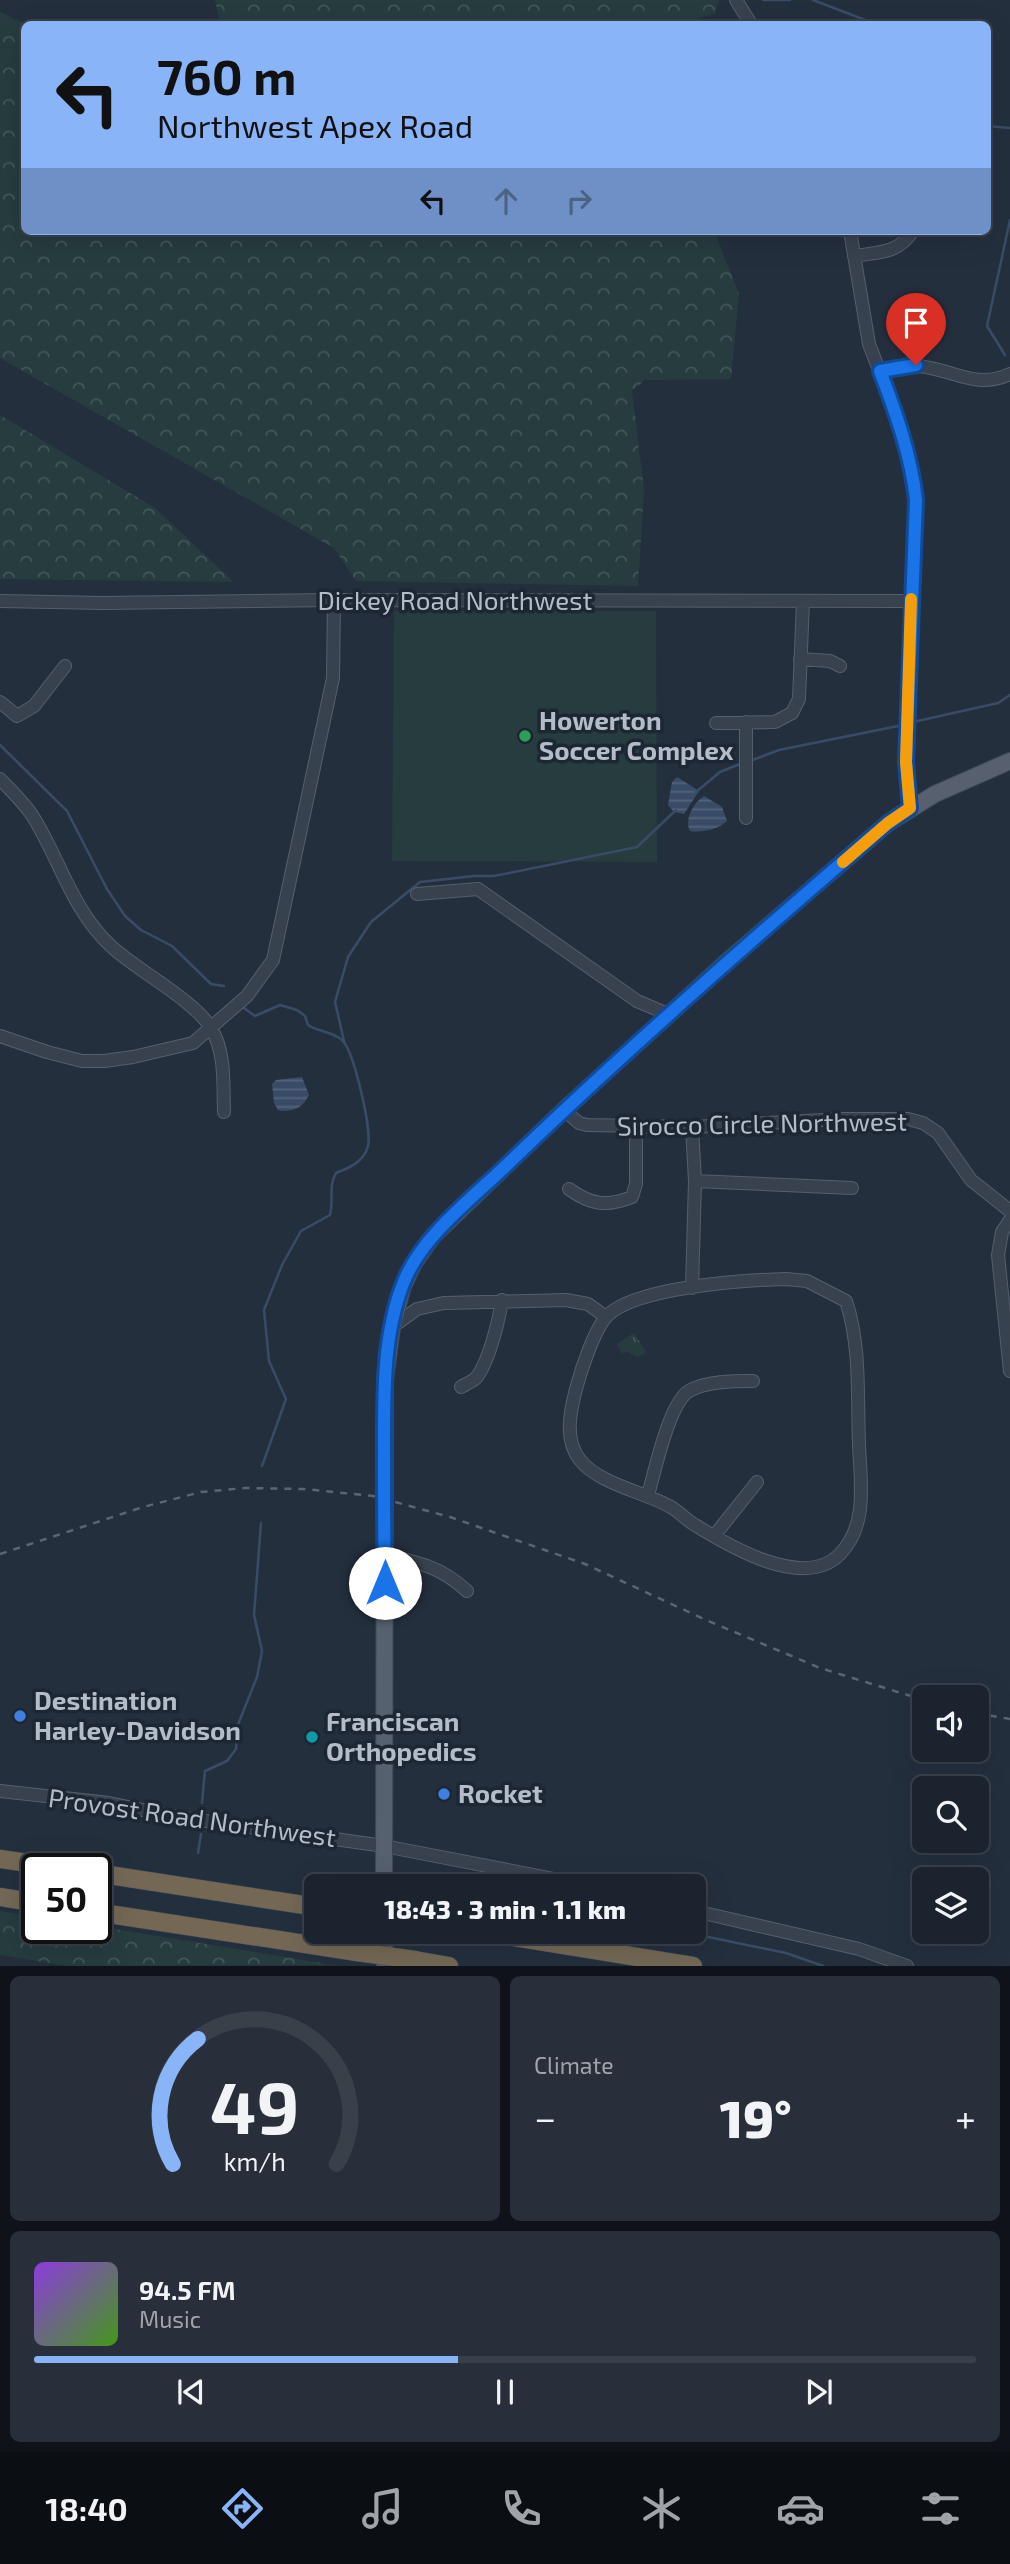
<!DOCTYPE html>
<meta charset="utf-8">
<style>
body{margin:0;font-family:"Exo 2",sans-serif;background:#282f3a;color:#f1f3f6;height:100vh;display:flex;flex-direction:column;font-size:26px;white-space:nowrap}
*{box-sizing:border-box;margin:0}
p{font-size:23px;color:#a0a4aa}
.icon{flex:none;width:38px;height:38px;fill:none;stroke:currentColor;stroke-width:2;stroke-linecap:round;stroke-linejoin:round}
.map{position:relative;height:1966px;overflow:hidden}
.details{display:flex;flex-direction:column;gap:10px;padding:10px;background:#0f1319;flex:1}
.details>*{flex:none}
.hud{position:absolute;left:21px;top:21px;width:970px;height:214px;border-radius:10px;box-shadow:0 7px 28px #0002,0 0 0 2px #39404a;background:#8ab4f8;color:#111;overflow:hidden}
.controls{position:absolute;left:912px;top:1685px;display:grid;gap:14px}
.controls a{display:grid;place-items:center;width:77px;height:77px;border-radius:10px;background:#1b232e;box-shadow:0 7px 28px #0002,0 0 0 2px #39404a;font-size:35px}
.speed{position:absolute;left:21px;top:1853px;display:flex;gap:14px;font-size:35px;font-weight:700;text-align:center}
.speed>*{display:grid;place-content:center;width:91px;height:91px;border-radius:50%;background:#1b232e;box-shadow:0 7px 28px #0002,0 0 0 2px #39404a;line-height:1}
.speed .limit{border:4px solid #111;border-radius:10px;background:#fff;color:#111}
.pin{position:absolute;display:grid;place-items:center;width:60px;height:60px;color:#fff;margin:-72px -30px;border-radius:50% 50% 50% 0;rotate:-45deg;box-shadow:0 0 7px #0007}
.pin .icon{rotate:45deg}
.me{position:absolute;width:77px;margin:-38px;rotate:0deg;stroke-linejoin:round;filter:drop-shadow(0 0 5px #0008)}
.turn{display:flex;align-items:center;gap:24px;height:147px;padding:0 21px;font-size:32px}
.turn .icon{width:91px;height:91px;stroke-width:2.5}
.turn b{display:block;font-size:49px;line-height:60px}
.lanes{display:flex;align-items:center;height:66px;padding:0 21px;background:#0003;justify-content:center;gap:35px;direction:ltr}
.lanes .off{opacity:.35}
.big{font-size:52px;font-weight:800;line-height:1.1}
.details .tile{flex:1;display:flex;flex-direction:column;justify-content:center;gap:10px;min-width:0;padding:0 24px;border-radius:10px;background:#282f3a}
.details .dial{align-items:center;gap:0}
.dial svg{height:182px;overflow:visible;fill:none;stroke:#39404a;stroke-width:7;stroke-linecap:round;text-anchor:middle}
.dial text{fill:#f1f3f6;stroke:none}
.song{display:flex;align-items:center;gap:21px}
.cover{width:84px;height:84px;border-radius:10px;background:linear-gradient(135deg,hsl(270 70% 55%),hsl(100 70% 35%))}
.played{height:7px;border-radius:4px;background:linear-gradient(90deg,#8ab4f8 45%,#39404a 45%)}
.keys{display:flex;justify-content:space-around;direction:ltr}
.heat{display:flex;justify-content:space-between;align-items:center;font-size:38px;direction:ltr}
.details .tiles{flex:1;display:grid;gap:10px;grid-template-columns:1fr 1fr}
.tile:last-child{grid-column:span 2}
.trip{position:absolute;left:304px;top:1874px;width:402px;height:70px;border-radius:10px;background:#1b232e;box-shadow:0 7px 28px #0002,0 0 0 2px #39404a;font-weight:800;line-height:70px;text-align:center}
.dock{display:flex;height:112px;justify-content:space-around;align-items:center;background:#0b0e12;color:#a0a4aa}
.dock .icon{width:49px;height:49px}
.dock .selected{color:#8ab4f8}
.dock b{font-size:32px;color:#f1f3f6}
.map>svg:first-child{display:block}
.grass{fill:url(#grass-tufts)}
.forest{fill:url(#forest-crowns)}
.pitch{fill:#263c3f}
.water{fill:url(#water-rules)}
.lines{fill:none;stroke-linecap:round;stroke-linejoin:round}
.stream{stroke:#394c67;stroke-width:2.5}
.minor-casing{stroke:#565f6c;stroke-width:14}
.major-casing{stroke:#414a57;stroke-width:18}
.highway-casing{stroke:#434c59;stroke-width:19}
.minor{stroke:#38414e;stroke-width:12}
.major{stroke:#56606e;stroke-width:16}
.highway{stroke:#746855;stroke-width:18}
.rail{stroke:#5a6575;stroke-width:2.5;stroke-dasharray:7 7;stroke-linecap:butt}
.highway-bridge-casing{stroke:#434c59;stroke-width:19;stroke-linecap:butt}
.highway-bridge{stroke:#746855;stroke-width:18}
.route-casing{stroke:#114b97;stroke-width:18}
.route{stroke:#1a73e8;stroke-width:12}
.slow{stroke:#f59e0b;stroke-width:12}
.leisure-dot{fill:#2e9e5b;stroke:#1d2633;stroke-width:2.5}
.shop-dot{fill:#3f7fe0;stroke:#1d2633;stroke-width:2.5}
.culture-dot{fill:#0f9aa8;stroke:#1d2633;stroke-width:2.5}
.labels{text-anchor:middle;stroke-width:7;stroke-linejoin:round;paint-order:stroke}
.street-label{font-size:26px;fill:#b4bcc9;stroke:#1d2633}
.poi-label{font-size:26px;font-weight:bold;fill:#b4bcc9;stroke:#1d2633;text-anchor:start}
</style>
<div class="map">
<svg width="1010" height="1966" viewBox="0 0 1010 1966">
<defs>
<pattern id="grass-tufts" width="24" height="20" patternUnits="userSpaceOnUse" patternTransform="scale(1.75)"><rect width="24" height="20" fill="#263c3f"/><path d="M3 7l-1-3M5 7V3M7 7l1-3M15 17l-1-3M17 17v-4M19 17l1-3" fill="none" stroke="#435659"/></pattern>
<pattern id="forest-crowns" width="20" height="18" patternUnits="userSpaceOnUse" patternTransform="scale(1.75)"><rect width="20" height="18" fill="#263c3f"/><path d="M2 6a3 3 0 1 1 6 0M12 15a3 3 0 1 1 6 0" fill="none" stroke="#435659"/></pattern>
<pattern id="water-rules" width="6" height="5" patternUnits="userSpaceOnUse" patternTransform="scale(1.75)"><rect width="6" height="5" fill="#394c67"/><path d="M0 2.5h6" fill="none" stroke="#53647b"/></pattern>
</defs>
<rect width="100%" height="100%" fill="#242f3e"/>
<path class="grass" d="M634,1333L646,1352L638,1357L626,1351L622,1354L617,1344Z"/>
<path class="forest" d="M215,0H719L715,14L677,24H215L220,23Z
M0,12L25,24L24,231H714L739,294L731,379L645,380L632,391L644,490L638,586L356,581L334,548L0,358Z
M0,415L155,508L234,582L0,579Z
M0,1911L37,1917V1928H96V1926L334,1965L68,1966L0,1955Z"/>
<path class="pitch" d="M394,611H656L657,862L392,861Z"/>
<path class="water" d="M677,777L699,791L684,814L674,812L668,805L672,782Z
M704,796L722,807L727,821C719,829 702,833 690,831C684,820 693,803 704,796Z
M302,1077L309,1095C302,1108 293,1113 278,1110L274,1103L272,1084L276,1080Z"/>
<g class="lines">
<path class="stream" d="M763,0H790
M813,0L876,24
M987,126L1010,128
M1005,355L987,326L1010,220
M913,722L998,703L1010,695
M0,745L67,811L107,889L125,916L141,930L172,946L211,984L224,986
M750,761L779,750L903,725
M696,792L720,772L740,764
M244,1008L255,1016L280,1005L297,1010L305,1016L308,1025C318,1032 332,1031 342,1040C354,1051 372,1130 368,1146C364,1162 349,1168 336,1173C328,1186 334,1200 330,1215L301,1231L282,1265L264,1310L269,1361L286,1399L262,1466
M344,1041L335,1002L348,957L371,922L420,882L474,876H494L637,847L676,810
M202,1803L205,1771L227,1761L236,1749L237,1727L257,1677L262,1651L254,1615L261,1523
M198,1853L201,1834
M684,1932L786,1953L823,1966"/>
<g class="minor-casing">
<path id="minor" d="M736,0L751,24
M850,231L869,344L899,422L913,472L916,500L906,763L910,808
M854,256C880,252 897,254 913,231
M880,371C892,369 906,365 918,366C953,369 975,390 1010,374
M0,601L103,603L334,600L911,601
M800,659L830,661L840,666
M0,702L17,716L34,706L65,666
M716,723L775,722L792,713L799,699L803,601
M0,779C11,790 23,802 32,815C60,859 72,911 112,947C138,971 194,1000 211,1028C226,1053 223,1085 224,1112
M746,818V722
M417,894L478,889L637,1001L670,1015
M0,1036L47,1052L82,1061H104L133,1057L193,1043L247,996L273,960L333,678L334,600
M564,1110L579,1123L587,1125L692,1127L843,1119H908L923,1123L938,1133L971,1180L1010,1211
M692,1127L695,1181L692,1288
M695,1181L852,1188
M569,1189C591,1205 607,1207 632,1197L636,1184V1127
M1010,1220L1002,1232L998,1255L1010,1371
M786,1279L807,1281L846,1301C861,1346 857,1396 859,1443C860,1480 869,1524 840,1554C804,1591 729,1546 695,1525C686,1520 679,1511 669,1506C644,1492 599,1484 580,1460C564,1440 570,1412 576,1389C581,1370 594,1330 607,1316C635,1287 745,1280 786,1279Z
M392,1327L417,1309L444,1303L566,1300L588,1304L606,1317
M461,1387C466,1384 473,1381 476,1378C489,1362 499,1320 502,1300
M648,1495C655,1471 669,1403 689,1391C706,1381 734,1381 753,1381
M714,1536L757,1482
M384,1555C420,1563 440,1566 467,1591
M0,1791L109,1803L171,1816L384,1846L590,1886
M695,1911L859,1949L907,1966"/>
</g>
<g class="major-casing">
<path id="major" d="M384,1886L385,1380L392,1327L403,1286L414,1263L433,1236L564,1110L730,959L888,823L935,794L1010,761
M384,1932L385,1966"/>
</g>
<g class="highway-casing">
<path id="highway" d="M0,1859L69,1869
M96,1873L317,1907
M0,1897L37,1903
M96,1912L357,1952
M482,1932L693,1966
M415,1960L449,1966"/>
</g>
<use href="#minor" class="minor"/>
<use href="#major" class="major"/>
<use href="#highway" class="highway"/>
<path class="rail" d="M0,1554L143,1507L201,1492L245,1488L304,1489L373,1496L450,1517L585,1564L706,1620L820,1668L924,1700
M976,1713L1010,1719"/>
<g class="highway-bridge-casing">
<path id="highway-bridge" d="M357,1952L415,1960"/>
</g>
<use href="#highway-bridge" class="highway-bridge"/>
</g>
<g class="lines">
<g class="route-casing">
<path id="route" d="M385,1583C384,1540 384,1498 384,1456C384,1398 382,1333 405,1279C425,1232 479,1193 514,1158C635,1042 761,932 888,823L910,808L906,762L916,500C911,455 896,413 880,371L916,365"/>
</g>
<use href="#route" class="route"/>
<path class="slow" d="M843,862L888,823L910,808L906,762L911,599"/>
</g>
<circle class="leisure-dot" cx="525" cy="736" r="7"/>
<g class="shop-dot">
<circle cx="20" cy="1716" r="7"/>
<circle cx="444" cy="1794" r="7"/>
</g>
<circle class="culture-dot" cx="312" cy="1737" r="7"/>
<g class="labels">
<g class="street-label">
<text x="455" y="610">Dickey Road Northwest</text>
<text transform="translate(762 1124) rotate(-1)" y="9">Sirocco Circle Northwest</text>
<text transform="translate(192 1818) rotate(8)" y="9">Provost Road Northwest</text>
</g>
<g class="poi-label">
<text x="539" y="730">Howerton<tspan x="539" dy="30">Soccer Complex</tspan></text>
<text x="34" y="1710">Destination<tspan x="34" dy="30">Harley-Davidson</tspan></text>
<text x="326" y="1731">Franciscan<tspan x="326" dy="30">Orthopedics</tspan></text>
<text x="458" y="1803">Rocket</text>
</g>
</g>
</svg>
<div class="controls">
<a><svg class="icon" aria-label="sound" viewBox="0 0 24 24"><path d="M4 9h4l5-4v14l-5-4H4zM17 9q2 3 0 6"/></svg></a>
<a><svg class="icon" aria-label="search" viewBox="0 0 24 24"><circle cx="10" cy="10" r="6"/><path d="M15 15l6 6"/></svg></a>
<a><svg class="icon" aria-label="layers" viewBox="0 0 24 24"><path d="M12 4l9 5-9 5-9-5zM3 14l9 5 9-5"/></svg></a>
</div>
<div class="speed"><div class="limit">50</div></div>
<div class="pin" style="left:916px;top:365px;background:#d93025"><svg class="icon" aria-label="arrive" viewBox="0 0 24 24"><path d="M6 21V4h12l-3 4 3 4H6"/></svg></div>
<svg class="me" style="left:385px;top:1583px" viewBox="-20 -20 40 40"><circle r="19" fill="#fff"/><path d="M0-13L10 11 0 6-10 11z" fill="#1a73e8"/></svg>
<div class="trip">18:43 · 3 min · 1.1 km</div>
<div class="hud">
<div class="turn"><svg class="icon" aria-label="left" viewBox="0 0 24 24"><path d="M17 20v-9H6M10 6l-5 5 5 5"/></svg><div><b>760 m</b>Northwest Apex Road</div></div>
<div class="lanes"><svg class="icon" aria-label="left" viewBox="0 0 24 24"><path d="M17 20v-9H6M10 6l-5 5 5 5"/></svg><svg class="icon off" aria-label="ahead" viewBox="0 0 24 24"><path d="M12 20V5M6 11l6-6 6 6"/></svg><svg class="icon off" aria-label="right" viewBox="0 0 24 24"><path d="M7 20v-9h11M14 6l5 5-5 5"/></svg></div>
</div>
</div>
<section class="details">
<div class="tiles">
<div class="tile dial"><svg viewBox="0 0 100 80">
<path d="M14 69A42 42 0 1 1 86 69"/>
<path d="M14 69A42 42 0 0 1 25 14" stroke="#8ab4f8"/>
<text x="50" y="56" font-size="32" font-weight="700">49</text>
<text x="50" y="72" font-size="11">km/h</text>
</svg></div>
<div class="tile"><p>Climate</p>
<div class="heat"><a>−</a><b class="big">19°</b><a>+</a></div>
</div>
<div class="tile">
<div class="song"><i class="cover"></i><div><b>94.5 FM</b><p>Music</p></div></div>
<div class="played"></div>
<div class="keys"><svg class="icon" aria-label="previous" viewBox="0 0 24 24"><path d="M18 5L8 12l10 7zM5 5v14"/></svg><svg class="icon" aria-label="pause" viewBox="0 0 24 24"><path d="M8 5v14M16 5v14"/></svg><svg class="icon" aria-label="next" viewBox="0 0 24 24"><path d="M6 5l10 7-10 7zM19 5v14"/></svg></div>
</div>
</div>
</section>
<nav class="dock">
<b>18:40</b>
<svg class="icon selected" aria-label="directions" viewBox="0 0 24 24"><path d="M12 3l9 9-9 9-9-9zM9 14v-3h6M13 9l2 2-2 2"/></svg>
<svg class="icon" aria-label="music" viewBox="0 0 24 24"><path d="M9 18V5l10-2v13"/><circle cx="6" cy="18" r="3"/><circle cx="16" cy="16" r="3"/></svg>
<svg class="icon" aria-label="phone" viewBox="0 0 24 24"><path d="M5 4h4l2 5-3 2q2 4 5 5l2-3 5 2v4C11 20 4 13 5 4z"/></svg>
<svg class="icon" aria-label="climate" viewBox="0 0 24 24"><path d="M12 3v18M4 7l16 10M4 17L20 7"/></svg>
<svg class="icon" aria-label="car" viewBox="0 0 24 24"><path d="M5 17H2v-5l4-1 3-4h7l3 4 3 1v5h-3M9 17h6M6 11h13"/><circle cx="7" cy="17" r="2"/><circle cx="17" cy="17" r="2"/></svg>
<svg class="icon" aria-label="filters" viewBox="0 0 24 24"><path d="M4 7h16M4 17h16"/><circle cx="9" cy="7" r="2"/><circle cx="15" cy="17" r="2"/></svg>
</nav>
